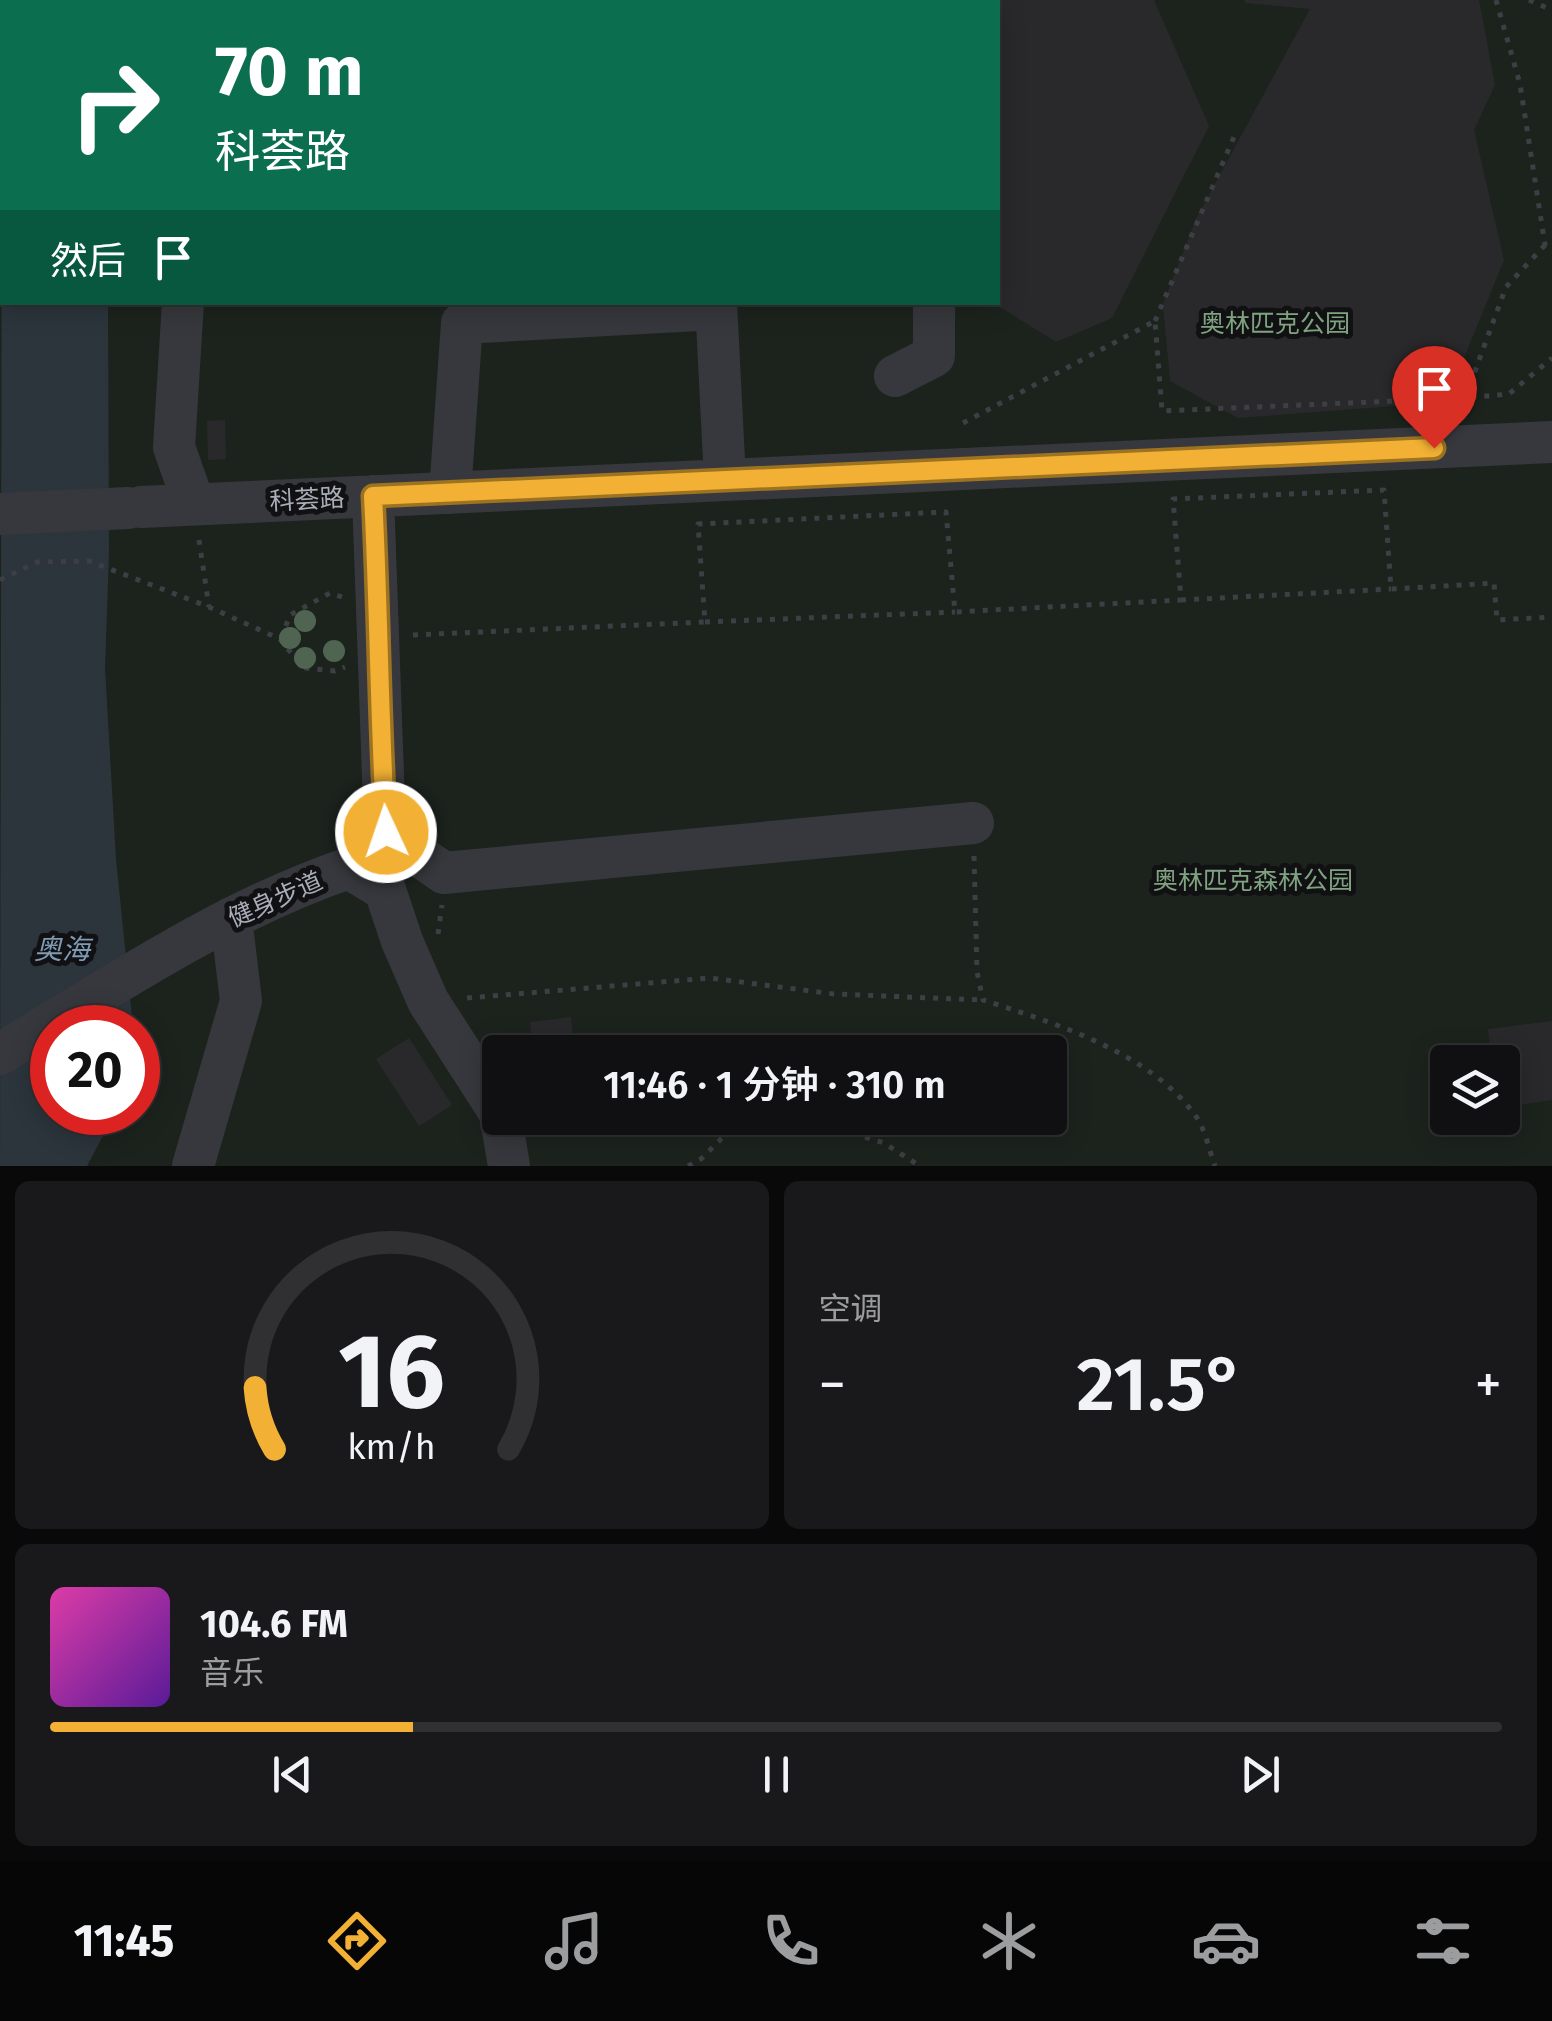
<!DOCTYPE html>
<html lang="zh">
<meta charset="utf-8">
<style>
body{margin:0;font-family:"Fira Sans","Noto Sans SC",sans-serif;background:#19191b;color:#f1f3f6;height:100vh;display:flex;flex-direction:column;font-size:38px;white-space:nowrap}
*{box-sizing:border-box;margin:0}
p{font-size:32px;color:#9c9d9f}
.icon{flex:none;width:55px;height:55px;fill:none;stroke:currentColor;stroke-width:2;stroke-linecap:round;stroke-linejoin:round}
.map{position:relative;height:1166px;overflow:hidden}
.sheet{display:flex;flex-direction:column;gap:15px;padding:15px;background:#09090a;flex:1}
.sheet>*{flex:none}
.guide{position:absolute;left:0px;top:0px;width:1000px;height:305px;box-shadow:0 5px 25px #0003,0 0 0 2px #303032;background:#0b6e4f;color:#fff;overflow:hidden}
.buttons{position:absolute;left:1430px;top:1045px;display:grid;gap:20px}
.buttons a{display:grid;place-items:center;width:90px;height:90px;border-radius:10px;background:#101012;box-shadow:0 5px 25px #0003,0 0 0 2px #303032;font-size:50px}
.speed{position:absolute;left:30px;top:1005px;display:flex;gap:20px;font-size:50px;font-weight:700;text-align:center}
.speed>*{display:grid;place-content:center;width:130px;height:130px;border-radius:50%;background:#101012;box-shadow:0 5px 25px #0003,0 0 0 2px #303032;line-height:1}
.speed .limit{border:15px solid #d22;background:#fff;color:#111}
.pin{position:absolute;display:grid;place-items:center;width:85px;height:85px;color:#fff;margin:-102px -42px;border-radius:50% 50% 50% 0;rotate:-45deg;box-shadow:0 0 10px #0007}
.pin .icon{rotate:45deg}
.me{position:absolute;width:110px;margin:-55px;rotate:357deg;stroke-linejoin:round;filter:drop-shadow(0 0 8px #0008)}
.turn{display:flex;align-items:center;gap:35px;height:210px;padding:0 50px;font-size:45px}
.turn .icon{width:130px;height:130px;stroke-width:2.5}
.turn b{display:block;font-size:70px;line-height:85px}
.then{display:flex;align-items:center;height:95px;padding:0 50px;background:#0003;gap:20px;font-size:38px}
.big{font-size:75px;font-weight:600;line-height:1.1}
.sheet .widget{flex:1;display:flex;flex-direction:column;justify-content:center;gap:15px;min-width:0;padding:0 35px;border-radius:15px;background:#19191b}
.sheet .dial{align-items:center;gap:0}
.dial svg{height:260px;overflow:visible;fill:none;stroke:#303032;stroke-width:7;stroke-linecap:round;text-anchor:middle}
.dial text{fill:#f1f3f6;stroke:none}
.song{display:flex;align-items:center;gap:30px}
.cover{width:120px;height:120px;border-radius:15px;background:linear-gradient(135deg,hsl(320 70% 55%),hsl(270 70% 35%))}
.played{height:10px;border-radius:5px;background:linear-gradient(90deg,#f2b134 25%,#303032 25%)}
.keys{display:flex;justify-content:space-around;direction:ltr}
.heat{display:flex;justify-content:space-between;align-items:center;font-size:55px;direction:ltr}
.sheet .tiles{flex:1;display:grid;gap:15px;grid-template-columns:1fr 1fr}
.widget:last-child{grid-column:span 2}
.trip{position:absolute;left:482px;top:1035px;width:585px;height:100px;border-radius:10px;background:#101012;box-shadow:0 5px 25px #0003,0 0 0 2px #303032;font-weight:600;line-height:100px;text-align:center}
.tab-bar{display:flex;height:160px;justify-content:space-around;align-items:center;background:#060607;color:#9c9d9f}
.tab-bar .icon{width:70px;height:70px}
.tab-bar .current{color:#f2b134}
.tab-bar b{font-size:45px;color:#f1f3f6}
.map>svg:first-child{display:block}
.green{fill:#1c231d;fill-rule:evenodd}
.water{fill:#2c353c}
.building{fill:#29292c}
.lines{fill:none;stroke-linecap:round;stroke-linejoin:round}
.path{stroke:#3d3f44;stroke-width:5;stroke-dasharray:5 8;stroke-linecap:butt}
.minor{stroke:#37383d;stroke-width:42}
.tree{fill:#506452}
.route-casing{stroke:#9d7322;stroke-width:25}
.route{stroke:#f2b134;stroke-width:18}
.labels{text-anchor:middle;stroke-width:10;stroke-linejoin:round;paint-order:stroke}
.park-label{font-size:25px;fill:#7fa381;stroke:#111113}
.street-label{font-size:25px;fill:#a8adb8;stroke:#111113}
.water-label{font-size:28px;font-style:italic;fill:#7f9bb3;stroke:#111113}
</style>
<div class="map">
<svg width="1552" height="1166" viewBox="0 0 1552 1166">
<rect width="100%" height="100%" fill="#161618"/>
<path class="green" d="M0,0H1552V1166H0ZM2,2H998V302H2ZM52,1028H138V1112H52ZM500,1052H1050V1118H500ZM1448,1062H1502V1118H1448Z"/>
<path class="water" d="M2,69V302L108,303L109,552L105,668L116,859L133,1027L52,1028V1112L115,1113L87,1166H0Z"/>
<path class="building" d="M998,0H1154L1209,126L1112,318L1056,342L992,302H998Z
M1245,0H1479L1495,85L1474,130L1504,260L1446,402L1238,418L1170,381L1163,304L1196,219L1310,9L1245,3Z
M225,420L226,459L208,460L207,421Z
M571,1017L574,1052H534L530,1022Z
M1552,1021V1100L1502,1107V1062H1492L1488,1029Z
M409,1038L452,1105L419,1126L376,1059Z"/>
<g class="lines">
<path class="path" d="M1496,0L1520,84L1545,245L1552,251
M1529,0L1552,10
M1545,245L1506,287L1465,398L1509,394L1552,358
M1155,321L1236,132
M963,423L1155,321L1162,411L1465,398
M199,540L209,607
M0,580L37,562L89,561L209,607L280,639L303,668L335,671L345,667
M1181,600L1391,589
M705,622L955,612
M413,635L705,622L698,524L946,512L955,612L1181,600L1173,499L1384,490L1391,589L1494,583L1497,620L1552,617
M281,638L290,615L330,593L342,597
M974,856L977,972L983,1000C1054,1023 1149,1052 1195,1115C1205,1128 1209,1150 1215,1166
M438,934L442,905
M467,998L710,978L834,994L983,1000
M803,1118L884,1143L920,1166
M688,1166L701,1159L742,1118"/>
<path class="minor" d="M759,0V2
M249,2V0
M183,302L174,447L194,504
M716,302L725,480
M895,376L934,356V302
M450,493L462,323L716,309
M373,496L385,832L444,873L973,823
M141,507L1552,442
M0,514L128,508
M0,1054C113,986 223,911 349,868L385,890L402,941L428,1001L500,1113
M501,1118L509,1166
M193,1166L241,1001L231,918"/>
</g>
<g class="tree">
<circle cx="305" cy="621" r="11"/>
<circle cx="290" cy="638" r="11"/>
<circle cx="334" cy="651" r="11"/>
<circle cx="305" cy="658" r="11"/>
</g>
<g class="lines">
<g class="route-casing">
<path id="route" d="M386,832C379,720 379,608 373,496L1434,448"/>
</g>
<use href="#route" class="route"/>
</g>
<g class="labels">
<g class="park-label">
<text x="1275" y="332">奥林匹克公园</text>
<text x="1253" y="889">奥林匹克森林公园</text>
</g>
<g class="street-label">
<text transform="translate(307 499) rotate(-3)" y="9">科荟路</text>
<text transform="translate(275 899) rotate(-24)" y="9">健身步道</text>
</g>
<g class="water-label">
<text x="62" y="959">奥海</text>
</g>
</g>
</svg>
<div class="buttons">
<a><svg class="icon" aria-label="layers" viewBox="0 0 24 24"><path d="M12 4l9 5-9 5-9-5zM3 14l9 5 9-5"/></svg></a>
</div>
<div class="speed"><div class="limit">20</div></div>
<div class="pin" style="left:1434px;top:448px;background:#d93025"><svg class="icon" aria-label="arrive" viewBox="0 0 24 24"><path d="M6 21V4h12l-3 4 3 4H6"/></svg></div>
<svg class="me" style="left:386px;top:832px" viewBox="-20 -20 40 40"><circle r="17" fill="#f2b134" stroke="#fff" stroke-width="3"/><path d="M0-11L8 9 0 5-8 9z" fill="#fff"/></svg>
<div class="trip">11:46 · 1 分钟 · 310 m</div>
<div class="guide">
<div class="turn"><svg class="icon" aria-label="right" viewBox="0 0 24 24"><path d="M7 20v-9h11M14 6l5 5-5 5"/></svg><div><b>70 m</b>科荟路</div></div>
<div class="then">然后<svg class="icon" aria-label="arrive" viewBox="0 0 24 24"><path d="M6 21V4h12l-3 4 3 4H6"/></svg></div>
</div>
</div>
<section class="sheet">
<div class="tiles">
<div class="widget dial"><svg viewBox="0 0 100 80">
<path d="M14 69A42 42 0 1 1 86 69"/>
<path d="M14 69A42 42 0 0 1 8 50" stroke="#f2b134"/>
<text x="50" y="56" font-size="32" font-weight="700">16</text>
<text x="50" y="72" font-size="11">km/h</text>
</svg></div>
<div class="widget"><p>空调</p>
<div class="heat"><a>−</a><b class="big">21.5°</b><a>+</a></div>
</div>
<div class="widget">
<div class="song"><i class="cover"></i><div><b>104.6 FM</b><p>音乐</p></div></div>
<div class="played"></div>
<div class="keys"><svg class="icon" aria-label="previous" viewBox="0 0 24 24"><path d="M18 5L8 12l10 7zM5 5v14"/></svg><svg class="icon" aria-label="pause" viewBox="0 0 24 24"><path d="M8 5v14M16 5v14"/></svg><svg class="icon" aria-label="next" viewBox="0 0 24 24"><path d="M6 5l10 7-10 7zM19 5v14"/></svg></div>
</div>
</div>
</section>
<nav class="tab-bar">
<b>11:45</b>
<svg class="icon current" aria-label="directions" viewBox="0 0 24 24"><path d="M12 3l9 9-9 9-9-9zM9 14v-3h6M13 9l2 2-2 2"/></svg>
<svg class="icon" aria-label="music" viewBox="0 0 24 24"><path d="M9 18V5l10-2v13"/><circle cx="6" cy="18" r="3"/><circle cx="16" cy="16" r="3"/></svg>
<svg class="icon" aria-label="phone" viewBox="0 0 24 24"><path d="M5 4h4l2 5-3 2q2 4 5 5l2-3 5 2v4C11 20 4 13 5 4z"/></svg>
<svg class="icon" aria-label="climate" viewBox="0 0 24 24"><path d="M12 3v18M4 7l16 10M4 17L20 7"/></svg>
<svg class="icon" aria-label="car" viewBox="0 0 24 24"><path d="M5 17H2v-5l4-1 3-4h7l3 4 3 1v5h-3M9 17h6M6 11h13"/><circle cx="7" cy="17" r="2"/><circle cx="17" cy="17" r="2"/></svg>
<svg class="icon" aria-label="filters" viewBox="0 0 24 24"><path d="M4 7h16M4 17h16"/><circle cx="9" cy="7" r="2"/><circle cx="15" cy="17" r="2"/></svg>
</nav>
